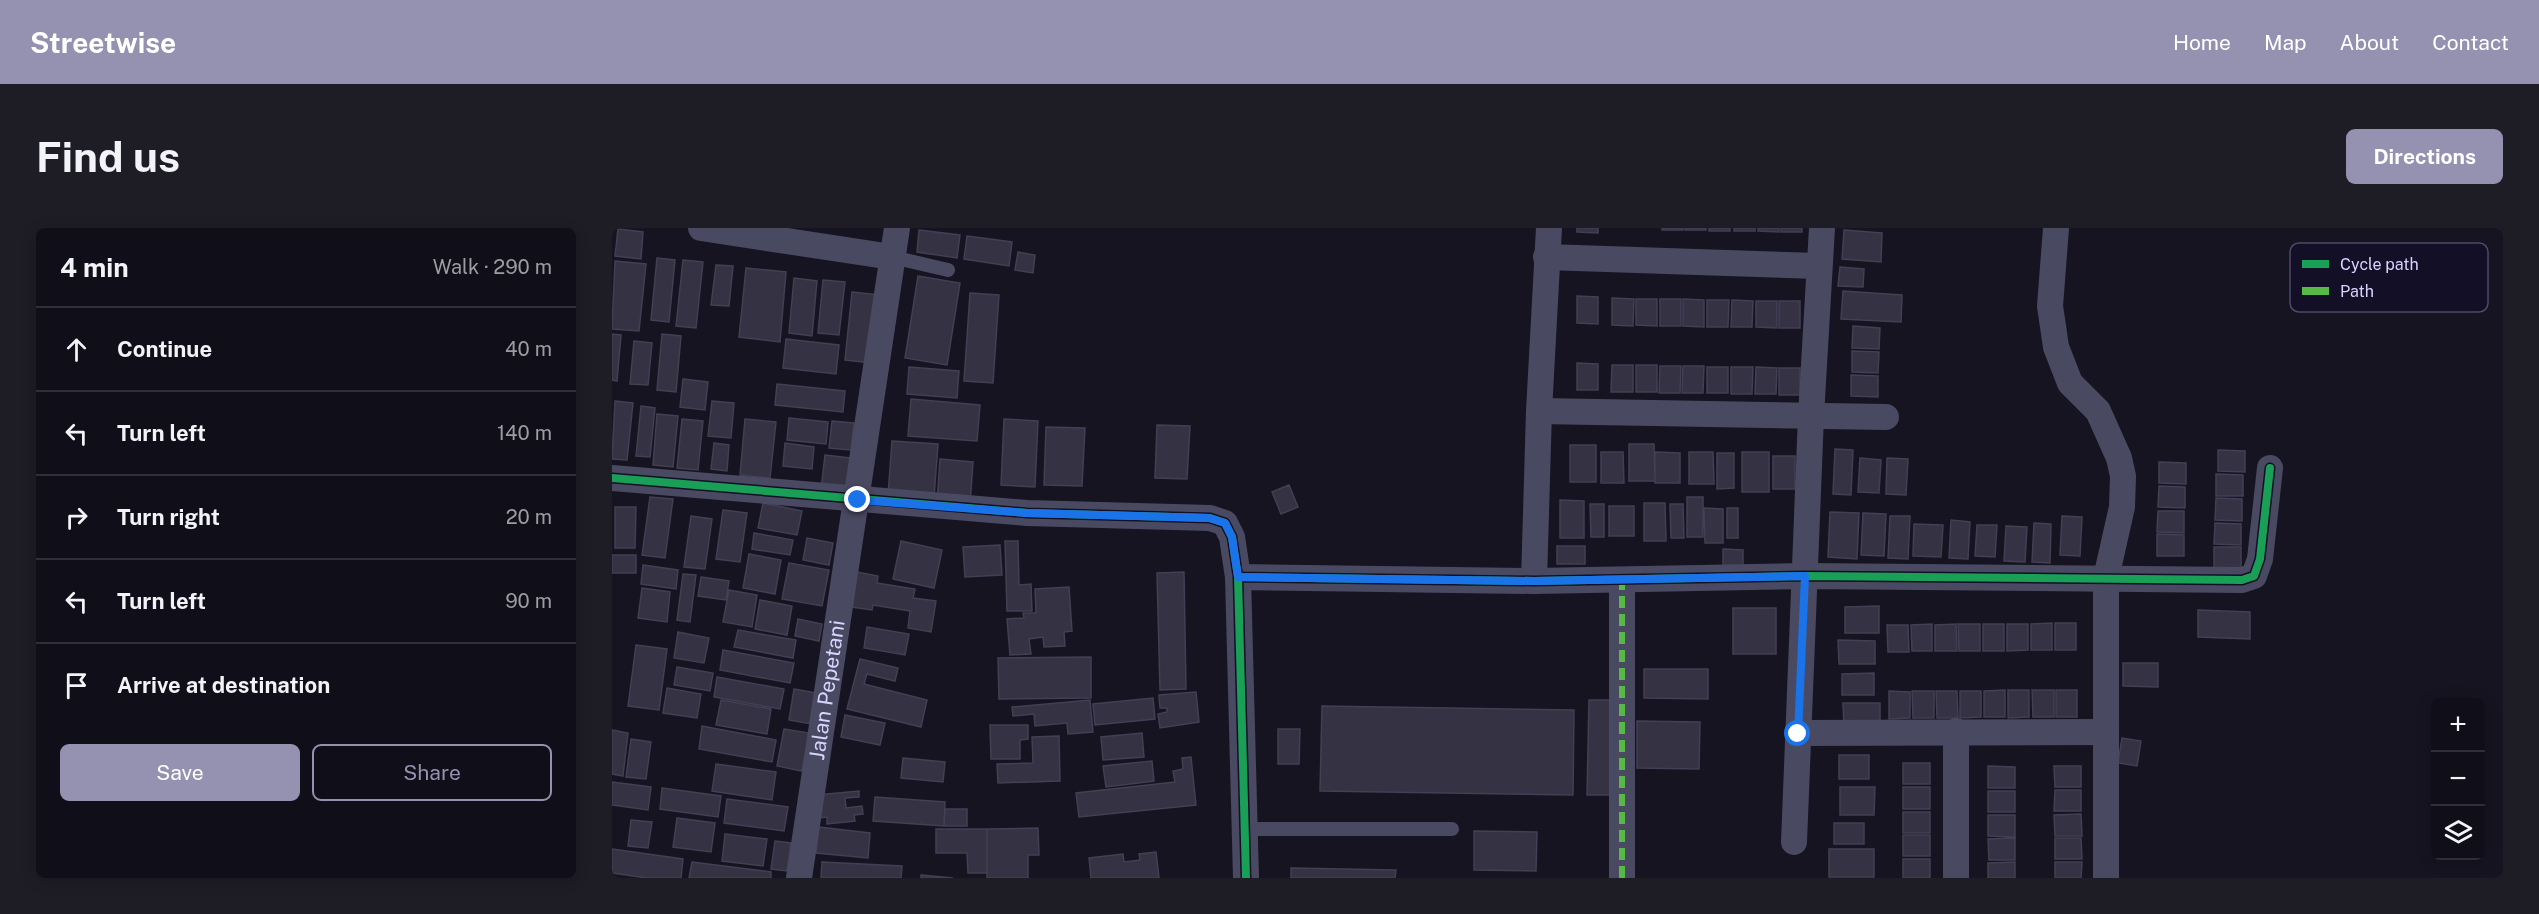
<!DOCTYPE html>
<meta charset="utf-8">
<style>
body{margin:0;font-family:"Public Sans",sans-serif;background:#1e1d26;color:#f1f3f6}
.controls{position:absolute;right:18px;bottom:18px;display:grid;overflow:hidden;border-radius:9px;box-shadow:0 3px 15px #0003}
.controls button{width:54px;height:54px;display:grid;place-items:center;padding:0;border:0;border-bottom:2px solid #302f38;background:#100f19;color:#f1f3f6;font:30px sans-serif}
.stop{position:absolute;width:18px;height:18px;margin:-14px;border:4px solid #1a73e8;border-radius:50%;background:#fff}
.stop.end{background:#1a73e8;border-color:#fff;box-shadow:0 2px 6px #0008}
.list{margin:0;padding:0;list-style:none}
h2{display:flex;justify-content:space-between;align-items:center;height:78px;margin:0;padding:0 24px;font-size:26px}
h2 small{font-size:20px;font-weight:400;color:#9c9ca2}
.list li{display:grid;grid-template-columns:39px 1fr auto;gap:18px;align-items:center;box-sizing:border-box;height:84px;padding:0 24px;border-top:2px solid #302f38}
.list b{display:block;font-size:22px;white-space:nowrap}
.list em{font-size:20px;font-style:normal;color:#9c9ca2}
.actions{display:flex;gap:12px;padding:18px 24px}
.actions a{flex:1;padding:14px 0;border:2px solid #9591b1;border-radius:9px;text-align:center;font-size:21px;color:#9591b1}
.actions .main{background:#9591b1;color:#fff}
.icon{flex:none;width:33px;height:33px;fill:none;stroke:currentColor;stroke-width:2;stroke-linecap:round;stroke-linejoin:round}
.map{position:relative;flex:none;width:1891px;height:650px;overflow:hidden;border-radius:9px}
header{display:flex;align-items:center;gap:36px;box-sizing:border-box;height:84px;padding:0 30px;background:#9591b1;color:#fff}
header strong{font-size:28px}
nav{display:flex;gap:33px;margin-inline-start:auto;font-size:21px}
.intro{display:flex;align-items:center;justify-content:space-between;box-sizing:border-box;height:144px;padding:0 36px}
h1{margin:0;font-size:42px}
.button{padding:15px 27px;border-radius:9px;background:#9591b1;color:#fff;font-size:21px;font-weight:700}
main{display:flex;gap:36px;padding:0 36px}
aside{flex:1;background:#100f19;border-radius:9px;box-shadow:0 3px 15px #0003}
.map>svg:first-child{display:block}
.building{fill:#343243;stroke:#433f54;stroke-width:1.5}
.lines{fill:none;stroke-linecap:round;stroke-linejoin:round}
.lane{stroke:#4a4962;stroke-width:14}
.street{stroke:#4a4962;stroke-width:26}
.quiet{stroke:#58b947;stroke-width:6;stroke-dasharray:12 6;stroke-linecap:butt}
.cycleway-casing{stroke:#130f26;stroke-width:11}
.cycleway{stroke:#1a9f57;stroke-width:8}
.route{stroke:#1a73e8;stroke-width:8}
.labels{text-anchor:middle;stroke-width:4.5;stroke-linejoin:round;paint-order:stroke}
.street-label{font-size:21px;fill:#d9d4ff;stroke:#130f26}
.key{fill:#130f26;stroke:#4e4a67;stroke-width:1.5}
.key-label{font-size:16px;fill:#d9d4ff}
</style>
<header>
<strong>Streetwise</strong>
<nav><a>Home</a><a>Map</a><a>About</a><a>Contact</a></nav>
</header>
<div class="intro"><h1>Find us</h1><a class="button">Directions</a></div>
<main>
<aside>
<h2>4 min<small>Walk · 290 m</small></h2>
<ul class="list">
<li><svg class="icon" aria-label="ahead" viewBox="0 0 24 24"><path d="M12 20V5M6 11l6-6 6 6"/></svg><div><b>Continue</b></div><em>40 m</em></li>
<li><svg class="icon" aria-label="left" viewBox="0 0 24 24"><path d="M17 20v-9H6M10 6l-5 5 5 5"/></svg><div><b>Turn left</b></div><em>140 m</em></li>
<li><svg class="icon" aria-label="right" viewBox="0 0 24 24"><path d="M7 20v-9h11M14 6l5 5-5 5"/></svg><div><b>Turn right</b></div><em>20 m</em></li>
<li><svg class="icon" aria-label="left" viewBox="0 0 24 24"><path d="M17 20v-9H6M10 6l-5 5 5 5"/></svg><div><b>Turn left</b></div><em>90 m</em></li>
<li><svg class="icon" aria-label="arrive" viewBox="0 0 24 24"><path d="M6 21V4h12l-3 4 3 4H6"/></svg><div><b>Arrive at destination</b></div></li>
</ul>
<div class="actions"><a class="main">Save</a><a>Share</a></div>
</aside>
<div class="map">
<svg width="1891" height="650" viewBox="0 0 1891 650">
<rect width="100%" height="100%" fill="#161421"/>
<!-- building -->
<path class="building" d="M965,0H986V5L965,4Z
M1050,0H1071V2H1050Z
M1073,0H1094V2H1073Z
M1097,0H1118V3H1097Z
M1122,0H1143V3H1122Z
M1146,0H1167V4L1146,3Z
M1169,0H1190V4H1169Z
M6,1L31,4L29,31L3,28Z
M307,2L348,7L345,30L305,24Z
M1232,2L1270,5L1269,34L1230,31Z
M355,8L400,14L397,38L352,31Z
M406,24L423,27L421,45L403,42Z
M45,30L63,32L57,94L39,92Z
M71,32L91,34L84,100L64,98Z
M3,33L34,36L27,103L0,101Z
M104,37L121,38L117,78L99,77Z
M1228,39L1252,41L1251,59L1226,58Z
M134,40L174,44L168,114L127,109Z
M306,48L348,55L335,137L293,130Z
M182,50L205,53L200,108L177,105Z
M211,52L233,54L227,107L206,105Z
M1231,63L1290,67L1289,94L1229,91Z
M240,64L267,67L260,135L233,132Z
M358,65L387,67L381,155L352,153Z
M965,68L986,69V96L965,95Z
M1000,70L1022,71L1021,98L1000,97Z
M1024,71H1045V98L1024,97Z
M1048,71H1069V98H1048Z
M1071,71L1092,72V99L1071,98Z
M1095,72H1117L1116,99H1095Z
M1120,72L1141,73L1140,99H1119Z
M1144,73H1165V100L1144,99Z
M1167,73H1188V100H1167Z
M1241,98L1268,100L1267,121L1240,120Z
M0,106L9,107L5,153L0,152Z
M50,106L69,108L64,164L45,162Z
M174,111L227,117L224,146L171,140Z
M22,113L40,115L36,157L18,156Z
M1240,123L1267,124L1266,145L1240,144Z
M965,135L986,136V162H965Z
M1000,137H1021V164H999Z
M1024,137H1045V164H1024Z
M1048,138H1069L1068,165H1047Z
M1071,138H1092L1091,165H1070Z
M297,139L347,143L345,170L295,166Z
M1095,139H1116V165H1095Z
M1119,139H1141L1140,166H1119Z
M1144,139L1165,140L1164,166H1143Z
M1167,140H1188V167H1167Z
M1239,147L1266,148V169L1239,168Z
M71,151L96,154L93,182L68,179Z
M165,156L233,163L231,184L163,177Z
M299,171L368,177L365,213L296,208Z
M3,173L21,175L15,232L0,231Z
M100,173L122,175L119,210L96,208Z
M29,178L43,180L38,229L24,228Z
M45,186L66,188L61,239L41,237Z
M177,190L216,194L214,216L175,212Z
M70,191L91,193L86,242L65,240Z
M133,191L164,194L158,250L128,247Z
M392,191L426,193L423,259L389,257Z
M220,193L242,195L239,222L217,220Z
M545,197L578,198L575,251L543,250Z
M434,199L473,200L470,258L432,257Z
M280,213L326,216L322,270L276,267Z
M102,215L117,217L115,243L99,241Z
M173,215L202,219L200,241L171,238Z
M1017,216H1042L1043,253H1017Z
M958,217H984V254H958Z
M1223,221L1241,222L1239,267L1221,266Z
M1606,222L1633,223V244L1606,243Z
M989,224H1011L1012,255H989Z
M1043,224L1068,225V255H1043Z
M1077,224H1101L1102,256H1077Z
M1130,224H1157V264H1130Z
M1105,225H1122V260L1105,261Z
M213,227L238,230L235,264L209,261Z
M1161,228H1183V261H1161Z
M1248,230L1269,232L1267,265L1246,264Z
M1275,230L1296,231L1294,267L1274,266Z
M328,231L361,234L358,277L325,274Z
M1547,234L1574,235V256L1547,255Z
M1604,246L1631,247V268H1604Z
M677,257L686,279L669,286L660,264Z
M1547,258L1573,259V280L1546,279Z
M38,269L61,271L53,330L30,327Z
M1075,269H1091V309H1075Z
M1604,270L1630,271V293L1603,292Z
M948,272L972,273V310H948Z
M151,275L190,283L185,307L146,300Z
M1032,275H1053L1054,313H1032Z
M978,276H992V309H979Z
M1058,276H1071L1072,310H1059Z
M997,278H1022V308H997Z
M3,279H24L23,320H3Z
M1092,280L1111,281V315H1093Z
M1115,280H1126V310H1115Z
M111,282L135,285L128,334L104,331Z
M1546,283H1572V305L1545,304Z
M1218,284L1247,285L1245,331L1216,329Z
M1251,285L1274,286L1272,328L1249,327Z
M79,288L100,291L93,341L72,339Z
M1278,288H1298L1296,331L1276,330Z
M1450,288L1470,289L1468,328L1448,327Z
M1339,292L1358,294L1356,331L1337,330Z
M1422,295L1439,296L1438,335L1420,334Z
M1603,295L1629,296V317L1602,316Z
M1302,296L1331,297L1329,329L1301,328Z
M1365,297H1385L1383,329L1363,328Z
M1394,298L1415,299L1413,334L1392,333Z
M142,305L181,312L178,327L140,321Z
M1545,306L1572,307V328H1545Z
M195,310L221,315L217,337L191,332Z
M289,313L330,322L322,360L281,351Z
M393,313H406L407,357L419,356L420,383H395Z
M388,317L390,347L353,349L351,319Z
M945,318H973V336H945Z
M1602,319H1629V340H1602Z
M1111,321L1131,322V347L1111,348Z
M137,326L169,332L163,366L131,360Z
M0,327H24V345H0Z
M177,335L217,342L210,378L170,371Z
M31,337L66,342L64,361L29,356Z
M245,344L266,348L265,355L303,361L301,370L324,373L319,404L296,400L298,383L261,377L260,382L240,379Z
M572,344L574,461L548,462L545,345Z
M71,346L84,347L78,394L65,392Z
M89,349L117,353L114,372L86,368Z
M457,359L460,403L452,404L453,418L432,419L431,409L417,411L419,426L398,427L395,391L412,390L411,385H424L423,361Z
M30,360L58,364L55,394L26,390Z
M117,362L145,367L140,399L111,394Z
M148,372L180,378L175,407L143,401Z
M1267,378V405H1233V379Z
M1121,380H1164V426H1121Z
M1586,382L1638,384V411L1586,409Z
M186,391L210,396L207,413L183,408Z
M1440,395V422H1419V396Z
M1443,395H1464V422H1443Z
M1320,396V423H1300L1299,397Z
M1344,396L1345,423H1323V397Z
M1346,396H1368V423H1347Z
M1371,396H1392V423H1371Z
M1395,396H1416V422L1395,423Z
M1275,397H1296L1297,424H1276Z
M255,399L297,406L293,427L252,420Z
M126,402L184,412L181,430L122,419Z
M66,404L97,410L92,435L62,430Z
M1226,412L1263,413V436H1227Z
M24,417L55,421L47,482L16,478Z
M111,422L182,435L178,455L108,442Z
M479,429V470L387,471L386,430Z
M248,431L286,440L283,453L255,446L252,456L315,472L309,499L235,481Z
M1511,435H1546V459L1511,458Z
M65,439L101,445L98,463L62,457Z
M1032,441H1096V471L1032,470Z
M1262,445V467H1230V446Z
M105,449L172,461L168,481L102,469Z
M55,460L89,466L85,490L51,485Z
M182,461L205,465L199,496L177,492Z
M1393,462V489H1372V463Z
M1396,462H1417V489L1396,490Z
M1420,462H1442V489H1421Z
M1444,462H1465V489H1444Z
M1277,463L1298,464V490L1277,491Z
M1300,463H1322V490H1301Z
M1324,463H1345L1346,490H1325Z
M1348,463H1369V489L1348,490Z
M584,464L587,494L548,500L546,486L555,484V480H548L547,467Z
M541,470L543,491L483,497L481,476Z
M109,472L159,481L155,506L104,497Z
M478,472L481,504L456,506L455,495L423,498L422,486L401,488L400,479Z
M977,472H1002L1000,567H975Z
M1231,475H1268V498H1232Z
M710,478L962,482L961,567L708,563Z
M233,487L273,495L268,517L229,509Z
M1025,493L1088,494L1087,541L1025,540Z
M378,497H416V511L408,512V531H379Z
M90,498L164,512L160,534L87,521Z
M172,501L197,505L190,543L165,538Z
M666,501H688L687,536H666Z
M0,502L16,505L11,548L0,546Z
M530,505L532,529L491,532L489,509Z
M447,508L448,553L386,555L385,536L421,535L420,509Z
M1510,510L1529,513L1525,538L1506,535Z
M19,511L39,514L34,551L14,549Z
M1227,527H1257V551H1227Z
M579,529L584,577L467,589L464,565L563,554L561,543L571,541L570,530Z
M291,530L333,534L331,554L289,550Z
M540,533L542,553L494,559L491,538Z
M1291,535H1318V556H1291Z
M104,536L164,544L160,572L100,563Z
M1376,538L1403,539V560H1376Z
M1442,538H1469V559H1443Z
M0,554L39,559L36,582L0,577Z
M1228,559H1263L1262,587H1228Z
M1291,559H1318V581H1291Z
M50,560L109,568L106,589L48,581Z
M1443,562H1469V583H1442Z
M247,563V569L233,570L234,580L250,578L251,586L242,587L243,593L215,596V589L207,590L205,567Z
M1376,563H1403V584H1376Z
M263,569L333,574L332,598L261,593Z
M115,571L176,579L172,603L112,595Z
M333,581H355V598H332Z
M1291,584H1318V605H1291Z
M1469,586L1470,608H1443L1442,587Z
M1376,587H1403V609L1376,608Z
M65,590L103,595L99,624L61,619Z
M19,592L40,594L36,620L16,618Z
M1222,595H1252V616H1222Z
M207,599L258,605L256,630L204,625Z
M426,600L427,627H416V650H375V601Z
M324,601H375V645H356L355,625H324Z
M862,603L925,604L924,643L862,642Z
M113,606L155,611L151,638L110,633Z
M1291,607H1318V628H1291Z
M1403,610V632H1377L1376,611Z
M1443,610H1469L1470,631H1443Z
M163,613L179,615L175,643L159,641Z
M0,621L71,631L69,650H35L0,645Z
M1217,621H1262V649H1217Z
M544,624L547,650H479L477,630L511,626L512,634L528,632L527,626Z
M1291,631H1318V650H1291Z
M80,634L159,644V650H77Z
M210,634L290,638L289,650H209Z
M1403,634V650H1376V635Z
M1443,634H1470L1469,650H1443Z
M679,640L784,642L783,650H679Z
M309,647L341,650H309Z"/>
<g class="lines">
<!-- lane -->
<path class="lane" d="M280,29L336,42
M632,601H840"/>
<!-- street -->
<g class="street">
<path d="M89,0L280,29"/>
<path d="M1444,0L1438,78L1444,119L1458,155L1486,183L1507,230L1511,248L1510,279L1494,350V650"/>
<path d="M934,29L1207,38"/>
<path d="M927,183L1274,189"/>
<path d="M0,250L415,285L598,290L613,295L620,309L626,349L634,650"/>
<path d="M626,349L922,353L1193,348L1630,352L1642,348L1648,331L1658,240"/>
<path d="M922,353L927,183L937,0"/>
<path d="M1344,503V650"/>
<path d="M1186,505L1493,504"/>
<path d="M1182,614L1199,188L1210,0"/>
<path id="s1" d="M187,650L285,0"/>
<path d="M1010,650V352"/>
</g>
<!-- quiet -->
<path class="quiet" d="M1010,650V352"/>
<defs>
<path id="cycleway" d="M0,250L415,285L598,290L613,295L620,309L626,349L634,650
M626,349L922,353L1193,348L1630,352L1642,348L1648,331L1658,240"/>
</defs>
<!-- cycleway casing -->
<use href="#cycleway" class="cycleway-casing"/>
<!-- cycleway -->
<use href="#cycleway" class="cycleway"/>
</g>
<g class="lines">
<!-- route -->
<path class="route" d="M246,272L415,285L597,290L613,295L620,309L626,349L922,353L1193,348L1186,506"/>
</g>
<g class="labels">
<!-- street labels -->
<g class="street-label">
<text dy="7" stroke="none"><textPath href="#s1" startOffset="190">Jalan Pepetani</textPath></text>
</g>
</g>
<!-- legend -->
<rect x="1678" y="15" width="198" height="69" rx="9" class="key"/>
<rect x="1690" y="32" width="27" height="8" fill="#1a9f57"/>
<rect x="1690" y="59" width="27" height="8" fill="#58b947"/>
<g class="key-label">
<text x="1728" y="42">Cycle path</text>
<text x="1728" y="69">Path</text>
</g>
</svg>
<div class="controls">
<button>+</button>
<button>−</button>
<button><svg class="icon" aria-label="layers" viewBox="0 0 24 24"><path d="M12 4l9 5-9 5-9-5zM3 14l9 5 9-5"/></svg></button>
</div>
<div class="stop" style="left:1186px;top:506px"></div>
<div class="stop end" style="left:246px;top:272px"></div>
</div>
</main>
